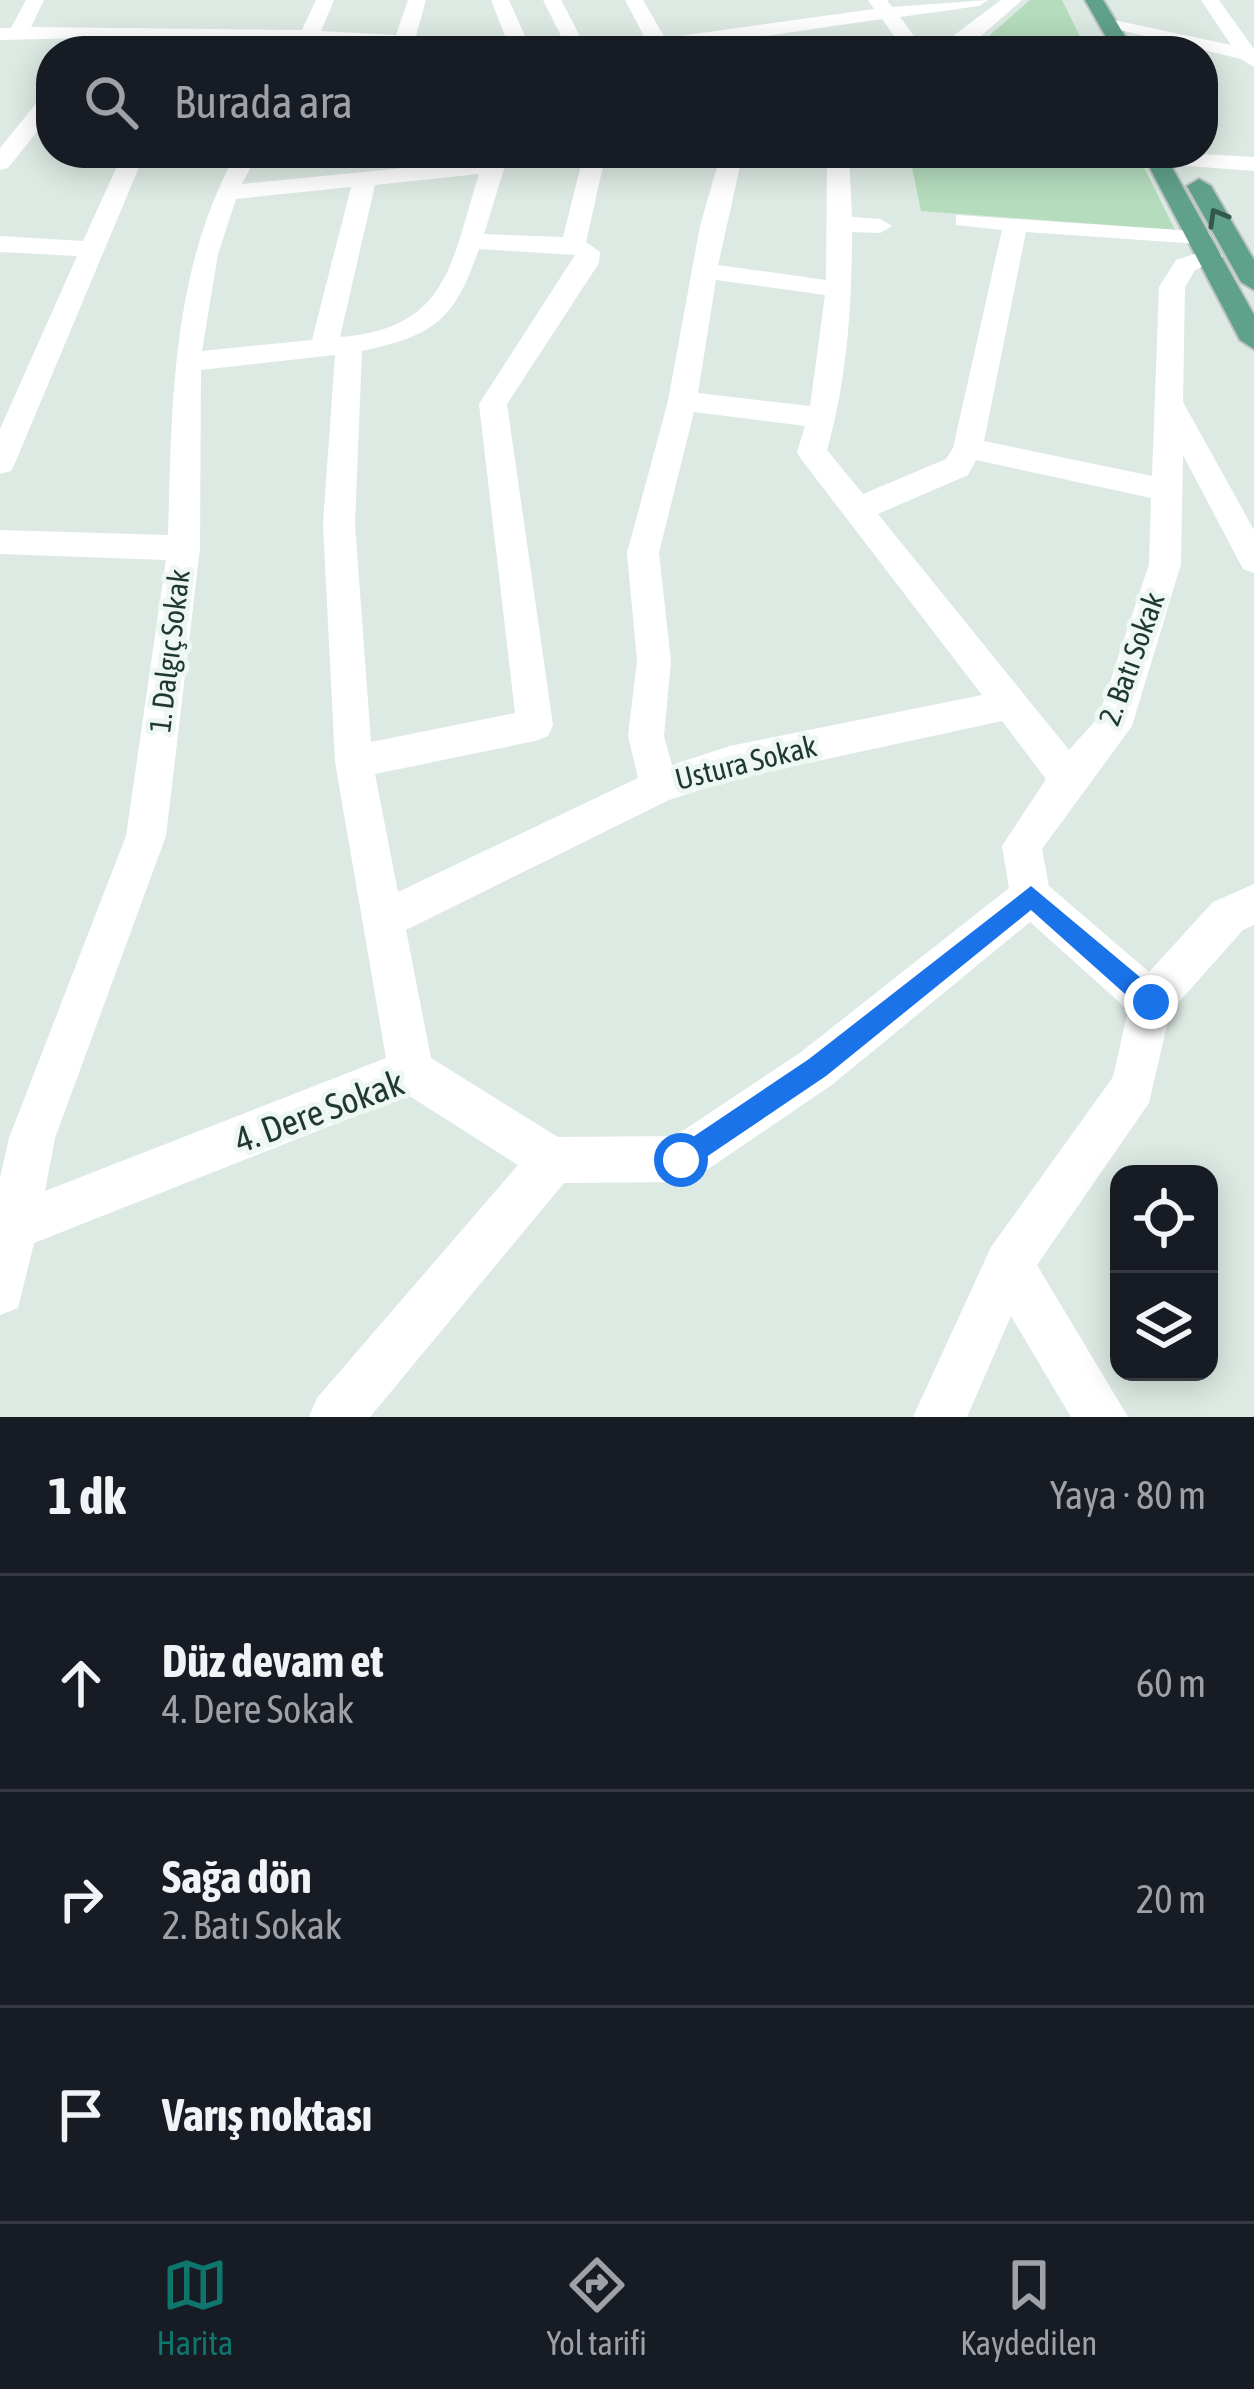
<!DOCTYPE html>
<html lang="tr">
<meta charset="utf-8">
<style>
body{margin:0;font-family:"Asap Condensed",sans-serif;background:#242831;color:#f1f3f6}
.controls{position:absolute;right:36px;bottom:36px;display:grid;overflow:hidden;border-radius:24px;box-shadow:0 6px 30px #0003}
.controls button{width:108px;height:108px;display:grid;place-items:center;padding:0;border:0;border-bottom:3px solid #363941;background:#171b24;color:#f1f3f6;font:60px sans-serif}
.stop{position:absolute;width:36px;height:36px;margin:-27px;border:9px solid #1a73e8;border-radius:50%;background:#fff}
.stop.end{background:#1a73e8;border-color:#fff;box-shadow:0 3px 12px #0008}
.list{margin:0;padding:0;list-style:none}
h2{display:flex;justify-content:space-between;align-items:center;height:156px;margin:0;padding:0 48px;font-size:51px}
h2 small{font-size:39px;font-weight:400;color:#9ea1a6}
.list li{display:grid;grid-template-columns:78px 1fr auto;gap:36px;align-items:center;box-sizing:border-box;height:216px;padding:0 48px;border-top:3px solid #363941}
.list b{display:block;font-size:45px;white-space:nowrap}
.list p{margin:0;font-size:39px;white-space:nowrap;color:#9ea1a6}
.list em{font-size:39px;font-style:normal;color:#9ea1a6}
.icon{flex:none;width:66px;height:66px;fill:none;stroke:currentColor;stroke-width:2;stroke-linecap:round;stroke-linejoin:round}
.map{position:relative;flex:none;width:1254px;height:1417px;overflow:hidden}
.search{position:absolute;background:#171b24;box-shadow:0 6px 30px #0003;left:36px;right:36px;top:36px;height:132px;display:flex;align-items:center;gap:30px;box-sizing:border-box;padding:0 42px;border-radius:48px;color:#9ea1a6;font-size:45px}
.sheet{height:804px;background:#171b24}
nav{display:flex;justify-content:space-around;align-items:center;box-sizing:border-box;height:168px;border-top:3px solid #363941;background:#171b24;font-size:33px;color:#9ea1a6}
nav a{display:grid;justify-items:center;gap:6px}
nav .on{color:#0f766e}
.map>svg:first-child{display:block}
.green{fill:#b5dcbd}
.lines{fill:none;stroke-linecap:round;stroke-linejoin:round}
.major-casing{stroke:#bcc4c1;stroke-width:4}
.minor{fill:#fff;fill-rule:evenodd}
.major{fill:#60a18c;fill-rule:evenodd}
.oneway{stroke:#32584c}
.route{fill:#1a73e8}
.labels{text-anchor:middle;stroke-width:10;stroke-linejoin:round;paint-order:stroke}
.street-label{font-size:30px;fill:#1f3931;stroke:#eef7f2}
.near-street-label{font-size:36px;fill:#1f3931;stroke:#eef7f2}
</style>
<div class="map">
<svg width="1254" height="1417" viewBox="0 0 1254 1417">
<rect width="100%" height="100%" fill="#ddeae3"/>
<!-- green -->
<path class="green" d="M1030,0H1062L1087,51H972Z
M909,153H1137L1175,230L921,211Z"/>
<g class="lines">
<defs>
<path id="major" d="M1085,0H1103L1134,51H1114Z
M1142,153H1164L1254,315V349L1240,340Z
M1199,179L1211,186L1254,260V290L1241,282L1187,186Z"/>
</defs>
<!-- major casing -->
<use href="#major" class="major-casing"/>
<!-- minor -->
<path class="minor" d="M26,0H44L31,27L302,30L316,0H334L321,31L396,35L408,0H426L416,36L507,41L491,0H509L527,41L564,42L543,0H561L583,42H647L625,0H643L665,38L874,9L868,0H887L892,7L988,0L979,6L900,17L925,51H905L882,19L710,44L737,51H391L392,47L316,43L312,51H292L296,42L129,37L0,40V28H11Z
M1001,0H1022L964,51H933Z
M1201,0H1219L1254,49V67L1241,59L1099,25L1109,19L1231,45Z
M51,94V114L8,168L0,170V148L43,95Z
M123,153H145L15,463L11,471L0,474V429L77,256L0,252V236L83,241Z
M236,153H258L242,184L484,160L487,153H509L484,234L563,237L584,153H606L586,242L600,252L599,263L507,404L553,725L548,736L535,741L375,774L398,892L638,778L628,736L637,661L627,553L668,401L700,226L721,153H743L718,265L826,280L827,153H849L852,217L880,219L892,226L880,233L852,232C852,306 847,380 827,450L863,494L946,459L953,448L1002,230L956,225V215L1208,232L1211,237L1199,244L1026,232L984,441L1152,476L1159,287L1176,260L1210,249L1219,252L1223,257L1195,270L1185,287L1183,402L1254,530V573L1243,569L1183,455L1181,564L1132,726L1042,849L1049,886L1149,972L1213,902L1254,884V925L1243,930L1170,1012L1149,1103L1037,1265L1128,1417H1071L1011,1316L967,1417H913L991,1247L1113,1077L1128,1010L1030,922L833,1084L698,1176L681,1182L564,1183L370,1417H309L317,1398L518,1165L408,1095L34,1243L18,1308L0,1315V1178L9,1138L126,836L166,560L0,554V530L168,535C172,402 171,273 236,153ZM479,174C451,262 449,329 340,337L375,185ZM351,187L312,340L202,351L218,254L236,199ZM479,249L575,255L479,404L515,713L371,742L355,524L362,351C436,335 454,320 479,249ZM716,280L825,295L810,406L698,393ZM335,355L323,524L335,762L386,1058L45,1191L55,1138L166,836L200,548L201,370ZM694,412L805,426L797,452L801,459L982,695L730,746L672,765L664,736L671,661L659,553ZM976,460L1151,498L1149,564L1098,718L1069,750L878,514L968,475ZM1002,721L1046,779L1002,846L1009,888L801,1052L675,1136L558,1137L431,1058L406,930L669,800L730,780Z
M1184,153L1254,157V171L1176,165V155Z"/>
<!-- major -->
<use href="#major" class="major"/>
</g>
<!-- one-way arrows -->
<defs><path id="oneway-chevron" d="M-2-3.5L2.5 0L-2 3.5" fill="none" stroke-width="1.6" stroke-linecap="round" stroke-linejoin="round" transform="scale(3)"/></defs>
<use class="oneway" href="#oneway-chevron" transform="translate(1217 217) rotate(-120)"/>
<!-- route -->
<path class="route" d="M1031,886L1159,993V1010H1143L1031,910L826,1076L690,1168L681,1172L672,1168L668,1160L672,1151L809,1059Z"/>
<g class="labels">
<!-- street labels -->
<g class="street-label">
<text transform="translate(170 651) rotate(-83)" y="10">1. Dalgıç Sokak</text>
<text transform="translate(1132 659) rotate(-70)" y="10">2. Batı Sokak</text>
<text transform="translate(746 763) rotate(-14)" y="10">Ustura Sokak</text>
</g>
<!-- near-street labels -->
<g class="near-street-label">
<text transform="translate(319 1111) rotate(-20)" y="13">4. Dere Sokak</text>
</g>
</g>
</svg>
<div class="controls">
<button><svg class="icon" aria-label="locate" viewBox="0 0 24 24"><circle cx="12" cy="12" r="6"/><path d="M12 2v4M12 18v4M2 12h4M18 12h4"/></svg></button>
<button><svg class="icon" aria-label="layers" viewBox="0 0 24 24"><path d="M12 4l9 5-9 5-9-5zM3 14l9 5 9-5"/></svg></button>
</div>
<div class="stop" style="left:681px;top:1160px"></div>
<div class="stop end" style="left:1151px;top:1002px"></div>
<div class="search"><svg class="icon" aria-label="search" viewBox="0 0 24 24"><circle cx="10" cy="10" r="6"/><path d="M15 15l6 6"/></svg>Burada ara</div>
</div>
<section class="sheet">
<h2>1 dk<small>Yaya · 80 m</small></h2>
<ul class="list">
<li><svg class="icon" aria-label="ahead" viewBox="0 0 24 24"><path d="M12 20V5M6 11l6-6 6 6"/></svg><div><b>Düz devam et</b><p>4. Dere Sokak</p></div><em>60 m</em></li>
<li><svg class="icon" aria-label="right" viewBox="0 0 24 24"><path d="M7 20v-9h11M14 6l5 5-5 5"/></svg><div><b>Sağa dön</b><p>2. Batı Sokak</p></div><em>20 m</em></li>
<li><svg class="icon" aria-label="arrive" viewBox="0 0 24 24"><path d="M6 21V4h12l-3 4 3 4H6"/></svg><div><b>Varış noktası</b></div></li>
</ul>
</section>
<nav>
<a class="on"><svg class="icon" aria-label="map" viewBox="0 0 24 24"><path d="M3 6l6-2 6 2 6-2v14l-6 2-6-2-6 2zM9 4v14M15 6v14"/></svg>Harita</a>
<a><svg class="icon" aria-label="directions" viewBox="0 0 24 24"><path d="M12 3l9 9-9 9-9-9zM9 14v-3h6M13 9l2 2-2 2"/></svg>Yol tarifi</a>
<a><svg class="icon" aria-label="saved" viewBox="0 0 24 24"><path d="M7 4h10v16l-5-4-5 4z"/></svg>Kaydedilen</a>
</nav>
